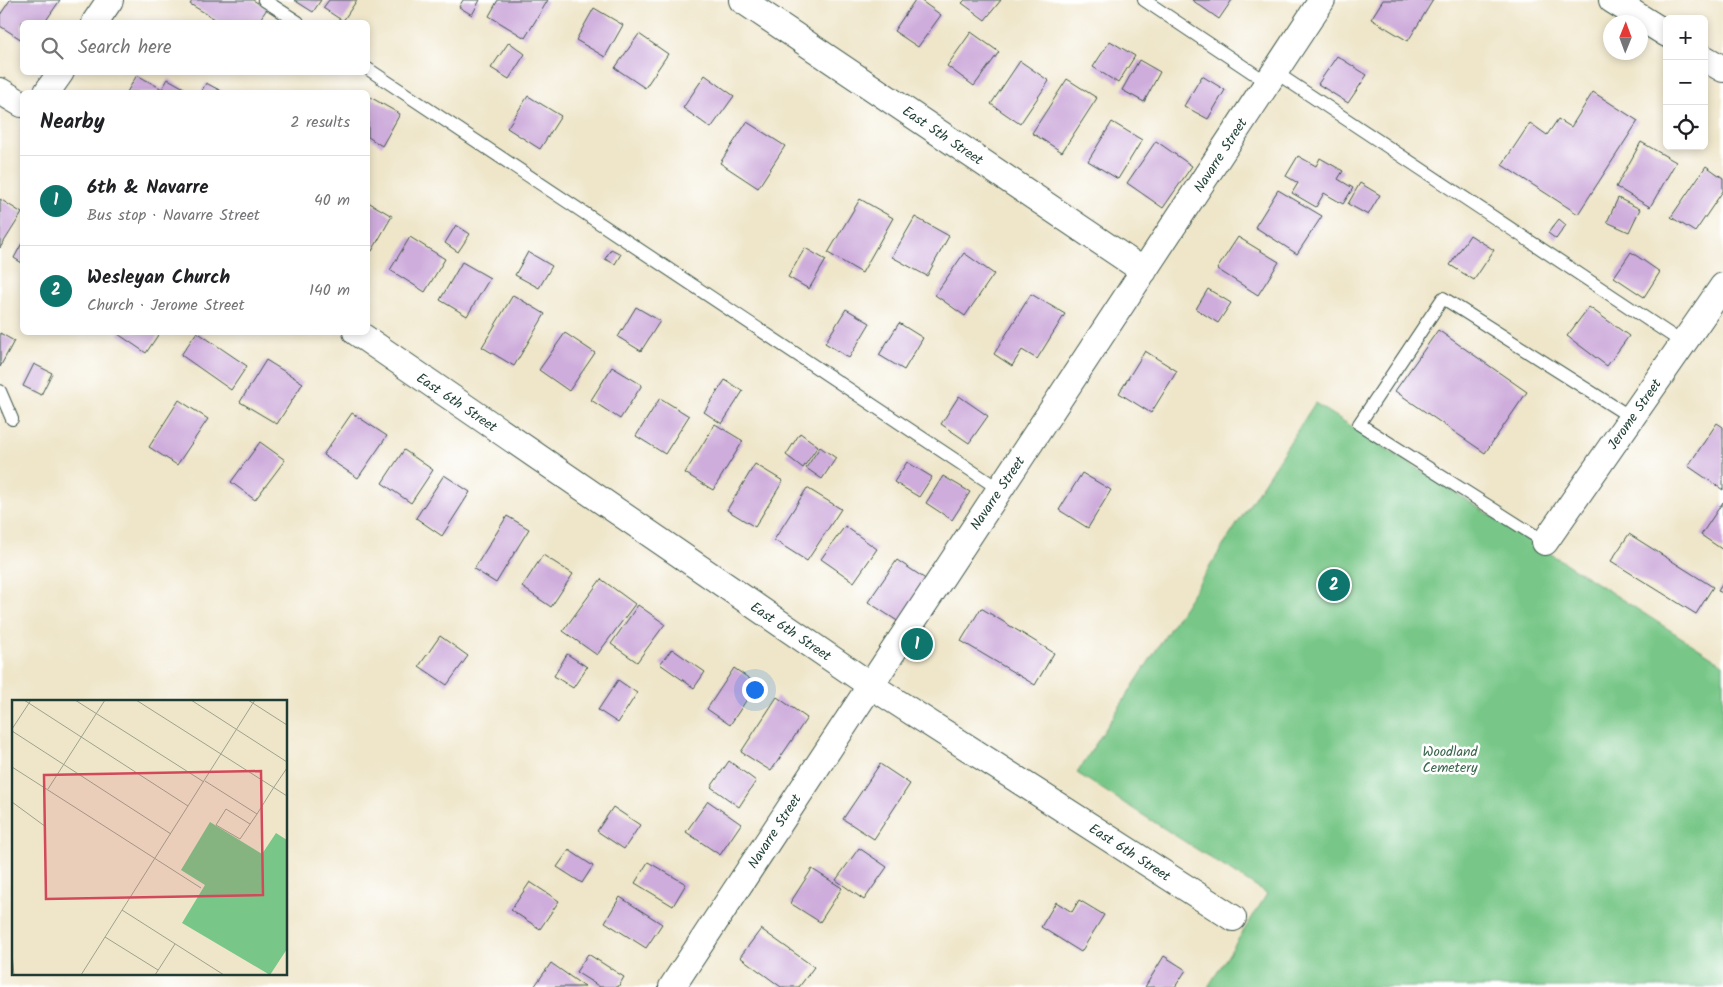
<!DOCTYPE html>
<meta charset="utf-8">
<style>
body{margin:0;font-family:Kalam,sans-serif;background:#f2f2f2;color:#202124}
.controls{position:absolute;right:15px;top:15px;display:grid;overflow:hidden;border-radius:8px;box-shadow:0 2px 8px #0003}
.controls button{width:45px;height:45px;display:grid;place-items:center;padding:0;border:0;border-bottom:1px solid #e0e0e0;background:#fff;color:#202124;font:25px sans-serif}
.compass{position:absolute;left:1603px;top:15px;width:45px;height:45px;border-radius:50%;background:#fff;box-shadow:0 2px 8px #0003;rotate:1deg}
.you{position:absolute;left:754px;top:689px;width:18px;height:18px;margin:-12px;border:4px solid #fff;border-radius:50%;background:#1a73e8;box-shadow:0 0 0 8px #1a73e833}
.badge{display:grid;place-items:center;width:32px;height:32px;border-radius:50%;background:#0f766e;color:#fff;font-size:16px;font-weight:700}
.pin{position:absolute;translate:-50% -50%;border:2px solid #fff;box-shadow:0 1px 5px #0006}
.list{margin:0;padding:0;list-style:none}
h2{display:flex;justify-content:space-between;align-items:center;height:65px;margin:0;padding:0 20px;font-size:21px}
h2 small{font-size:16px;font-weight:400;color:#757577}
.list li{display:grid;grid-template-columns:32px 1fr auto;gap:15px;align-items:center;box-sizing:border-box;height:90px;padding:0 20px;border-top:1px solid #e0e0e0}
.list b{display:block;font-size:19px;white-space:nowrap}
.list p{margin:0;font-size:16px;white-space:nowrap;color:#757577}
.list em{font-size:16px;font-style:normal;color:#757577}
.icon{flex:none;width:28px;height:28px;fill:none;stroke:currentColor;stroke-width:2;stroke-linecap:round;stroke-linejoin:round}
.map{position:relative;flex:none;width:1723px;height:987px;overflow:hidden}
.search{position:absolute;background:#fff;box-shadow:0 2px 8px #0003;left:20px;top:20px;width:350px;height:55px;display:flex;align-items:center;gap:12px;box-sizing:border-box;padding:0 18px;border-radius:8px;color:#757577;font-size:19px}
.panel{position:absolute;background:#fff;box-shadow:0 2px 8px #0003;left:20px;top:90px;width:350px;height:245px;border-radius:8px}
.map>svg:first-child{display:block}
.green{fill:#78c788;stroke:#4c825e}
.building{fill:#ceacdb}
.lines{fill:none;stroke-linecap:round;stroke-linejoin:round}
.lane-casing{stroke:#3e564a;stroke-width:14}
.street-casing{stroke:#3e564a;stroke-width:28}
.lane{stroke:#fff;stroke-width:12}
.street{stroke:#fff;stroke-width:26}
.labels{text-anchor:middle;stroke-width:5;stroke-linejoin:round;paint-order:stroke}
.street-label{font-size:14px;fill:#1f3d34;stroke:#fff}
.park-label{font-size:14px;fill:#3a664d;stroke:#fff}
.inset-road{fill:none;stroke:#9ca28e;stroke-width:1}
.view{fill:#d1495b;fill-opacity:0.15;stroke:#d1495b;stroke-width:2.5}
.inset-edge{fill:none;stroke:#1f3d34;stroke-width:2.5}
</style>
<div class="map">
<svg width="1723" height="987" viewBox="0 0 1723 987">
<rect width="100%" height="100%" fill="#fff"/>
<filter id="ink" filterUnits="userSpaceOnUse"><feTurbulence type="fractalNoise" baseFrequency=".02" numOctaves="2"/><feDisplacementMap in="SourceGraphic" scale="10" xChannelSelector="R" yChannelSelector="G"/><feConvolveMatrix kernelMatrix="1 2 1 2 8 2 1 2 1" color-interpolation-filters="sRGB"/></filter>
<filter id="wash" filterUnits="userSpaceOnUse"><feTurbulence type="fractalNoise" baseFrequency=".0096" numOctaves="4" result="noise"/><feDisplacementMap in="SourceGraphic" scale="20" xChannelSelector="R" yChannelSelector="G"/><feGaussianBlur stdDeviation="1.12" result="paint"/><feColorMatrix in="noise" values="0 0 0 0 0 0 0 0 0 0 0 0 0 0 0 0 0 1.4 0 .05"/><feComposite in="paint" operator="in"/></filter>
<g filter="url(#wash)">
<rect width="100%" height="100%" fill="#efe6ca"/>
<!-- green -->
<path class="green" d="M1315,403L1723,664V987H1208L1267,894L1077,773Z"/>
<g id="blocks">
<!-- building -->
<path class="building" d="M10,0H60L45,22H22V40L0,26V15Z
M193,0H253L267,9L258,22H220L190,4Z
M294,0H321L313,12Z
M329,0H357L343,21L323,8Z
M463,0H480L472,15L459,7Z
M498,0H548L525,38L489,16Z
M915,0H920L941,15L918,47L894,31Z
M965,0H1001L985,20L962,3Z
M1192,0H1232L1219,19Z
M1383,0H1433L1408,41L1371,19Z
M594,8L623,25L605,57L576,40Z
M971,32L999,52L974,86L947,66Z
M639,34L668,54L645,88L615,68Z
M1110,41L1135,56L1118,83L1093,67Z
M509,42L525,54L509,79L491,68Z
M1337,56L1367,75L1348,103L1318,84Z
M1139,60L1160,72L1144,102L1122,90Z
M1020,61L1049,81L1020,124L991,104Z
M137,75L162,89L168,79L191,92H127Z
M705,75L734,96L711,128L683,108Z
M1202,76L1225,90L1208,119L1184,106Z
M1067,79L1097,98L1062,152L1032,133Z
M206,83L223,92H201Z
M1593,92L1638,121L1578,214L1502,165L1530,123L1547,135L1558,119L1571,127Z
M528,96L561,116L540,149L507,128Z
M370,97L400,114L382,146L368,137V103Z
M747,122L785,146L758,188L720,163Z
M1112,122L1142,140L1118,179L1088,161Z
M1156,141L1192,166L1163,208L1127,183Z
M1641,142L1676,162L1650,207L1616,187Z
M1298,156L1316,166L1320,158L1343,171L1338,179L1353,188L1343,204L1324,193L1316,207L1292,193L1298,183L1286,176Z
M1706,166L1723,178V191L1695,232L1671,217Z
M1360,183L1380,195L1368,215L1348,204Z
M1278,190L1322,216L1297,254L1255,227Z
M1618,198L1640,209L1629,232L1607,222Z
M0,199L22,213L0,248Z
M860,199L893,218L862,273L828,253Z
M368,202L392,216L372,251L368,248Z
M915,217L949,236L927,276L892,257Z
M1559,219L1566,225L1556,239L1548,233Z
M456,225L470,234L458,252L445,243Z
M1470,235L1494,250L1474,280L1450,265Z
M410,237L445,259L425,292L390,270Z
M1238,237L1279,262L1258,295L1217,269Z
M22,243V263L14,258Z
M805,248L826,260L809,289L788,277Z
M611,249L621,254L615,264L605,259Z
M528,252L552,266L539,288L515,275Z
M1631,252L1660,272L1644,297L1614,277Z
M964,253L994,274L965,316L935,295Z
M462,262L490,278L467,316L440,300Z
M1208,289L1231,303L1218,323L1196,309Z
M1031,294L1065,314L1037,359L1022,350L1012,366L994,354Z
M513,295L545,314L514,366L482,347Z
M636,307L660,321L641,351L618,337Z
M1589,307L1629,336L1607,366L1567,336Z
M846,309L870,323L849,358L825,343Z
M899,323L923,338L904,370L879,355Z
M1438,330L1527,392L1485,453L1395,391Z
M118,332H160L146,353L118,334Z
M197,332L247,366L231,390L181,355Z
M0,333L14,341L0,367Z
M565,333L595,353L569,391L539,370Z
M1145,351L1177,371L1151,413L1119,393Z
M266,360L303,383L277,424L240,402Z
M34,364L52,373L41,395L23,386Z
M612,367L642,385L620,419L591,400Z
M725,380L743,391L722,424L704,412Z
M959,396L988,416L969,443L941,424Z
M660,398L689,416L665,454L636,436Z
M179,400L208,419L177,465L149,447Z
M352,413L387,436L358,478L323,455Z
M1717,423L1723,427V490L1688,466Z
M715,424L743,441L713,490L685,473Z
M800,433L818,446L803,468L786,455Z
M260,442L285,460L255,500L231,482Z
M820,447L836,458L822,479L806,468Z
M404,450L433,470L411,503L382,483Z
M907,462L932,477L919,497L894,482Z
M755,464L783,481L755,527L727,510Z
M1082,473L1111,490L1088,528L1059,510Z
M444,475L470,492L442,536L416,518Z
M943,476L970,492L952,520L926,503Z
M807,488L841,509L807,561L774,540Z
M1723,502V550L1701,535Z
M507,516L529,529L496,583L474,569Z
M845,526L877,549L854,582L821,559Z
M1629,534L1713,587L1696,614L1611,561Z
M543,555L573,574L551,607L522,587Z
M897,560L927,580L899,622L868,602Z
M601,579L635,604L597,655L563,631Z
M1723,583V593L1718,591Z
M638,605L665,624L637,662L611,644Z
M981,608L1054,653L1035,685L961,641Z
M440,636L468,656L447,685L419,666Z
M672,649L705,672L694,688L660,664Z
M567,654L587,667L573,688L554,676Z
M734,668L757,684L730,725L707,709Z
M618,680L637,693L618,723L598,710Z
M777,697L807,718L771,771L741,752Z
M729,761L756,781L739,807L711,787Z
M880,764L910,784L874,839L843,819Z
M708,801L741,824L720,855L686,832Z
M613,807L640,825L624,849L597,831Z
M859,848L887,867L864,900L836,880Z
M569,850L593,866L582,883L557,867Z
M648,862L686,884L673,906L635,883Z
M812,869L842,888L820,922L790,903Z
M530,882L559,901L540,929L511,910Z
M620,897L662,924L646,948L605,922Z
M1079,900L1104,915L1081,952L1041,927L1056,902L1072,912Z
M761,929L814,967L799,987H781L740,957Z
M588,954L624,977L618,987H600L576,972Z
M1164,956L1186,970L1175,987H1145Z
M551,963L585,987H534Z"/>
</g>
</g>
<g filter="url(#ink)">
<use href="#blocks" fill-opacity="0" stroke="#3e564a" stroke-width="1"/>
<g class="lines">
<defs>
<path id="lane" d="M264,0L298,22
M1144,0L1268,83
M368,69L999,489
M1275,72L1683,343
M0,391L12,419
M1545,542L1359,424L1443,298L1632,418"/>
<path id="street" d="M742,0L1144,271
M1612,0L1667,34
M95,22L110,0
M1704,58L1723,69
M0,91L22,104
M47,92L61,72
M356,332L870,685L1233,918
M1545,542L1723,286
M672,987L1322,0"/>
</defs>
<!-- lane casing -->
<use href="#lane" class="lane-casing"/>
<!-- street casing -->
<use href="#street" class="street-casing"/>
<!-- lane -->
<use href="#lane" class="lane"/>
<!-- street -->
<use href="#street" class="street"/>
</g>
</g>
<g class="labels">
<!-- street labels -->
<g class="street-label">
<text transform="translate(943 135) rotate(34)" y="5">East 5th Street</text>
<text transform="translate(1220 155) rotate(-57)" y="5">Navarre Street</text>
<text transform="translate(457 402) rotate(34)" y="5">East 6th Street</text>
<text transform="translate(1634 414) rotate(-55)" y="5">Jerome Street</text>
<text transform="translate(997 493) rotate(-56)" y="5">Navarre Street</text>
<text transform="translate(791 631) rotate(34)" y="5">East 6th Street</text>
<text transform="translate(774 831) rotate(-57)" y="5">Navarre Street</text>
<text transform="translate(1130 852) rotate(33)" y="5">East 6th Street</text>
</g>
<!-- park labels -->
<g class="park-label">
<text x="1450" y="756">Woodland<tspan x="1450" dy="16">Cemetery</tspan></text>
</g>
</g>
<!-- overview -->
<g transform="translate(12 700)">
<rect width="275" height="275" fill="#efe6ca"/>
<path d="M198,122L250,154L264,133L275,140V249L258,275L170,223L193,185L169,170Z" fill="#78c788"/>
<path class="inset-road" d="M12,0L176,106M63,0L192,82M124,0L275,96M179,0L275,62M236,0L275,25M0,29L19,0M0,31L159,134M0,67L189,188M193,81L245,114M36,89L93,0M0,102L34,127M238,124L214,109L204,125L228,139L245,114L262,87L275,68M110,210L212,275M93,237L146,270M0,253L2,275M69,275L243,0M143,275L163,244"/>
<path class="view" d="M249,71L251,195L34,199L32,75Z"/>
<rect width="275" height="275" class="inset-edge"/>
</g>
</svg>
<div class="controls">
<button>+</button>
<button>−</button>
<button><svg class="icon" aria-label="locate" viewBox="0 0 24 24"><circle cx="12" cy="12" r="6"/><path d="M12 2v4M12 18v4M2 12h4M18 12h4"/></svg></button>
</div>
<svg class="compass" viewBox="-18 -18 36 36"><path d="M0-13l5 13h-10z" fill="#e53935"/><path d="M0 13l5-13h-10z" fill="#757577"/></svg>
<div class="you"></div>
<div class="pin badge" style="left:917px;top:644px">1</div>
<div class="pin badge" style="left:1334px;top:585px">2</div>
<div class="search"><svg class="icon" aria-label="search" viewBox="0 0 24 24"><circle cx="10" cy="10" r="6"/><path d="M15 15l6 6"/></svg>Search here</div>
<section class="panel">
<h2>Nearby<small>2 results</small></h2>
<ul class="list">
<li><span class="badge">1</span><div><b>6th &amp; Navarre</b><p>Bus stop · Navarre Street</p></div><em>40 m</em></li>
<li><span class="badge">2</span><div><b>Wesleyan Church</b><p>Church · Jerome Street</p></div><em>140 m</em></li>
</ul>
</section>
</div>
